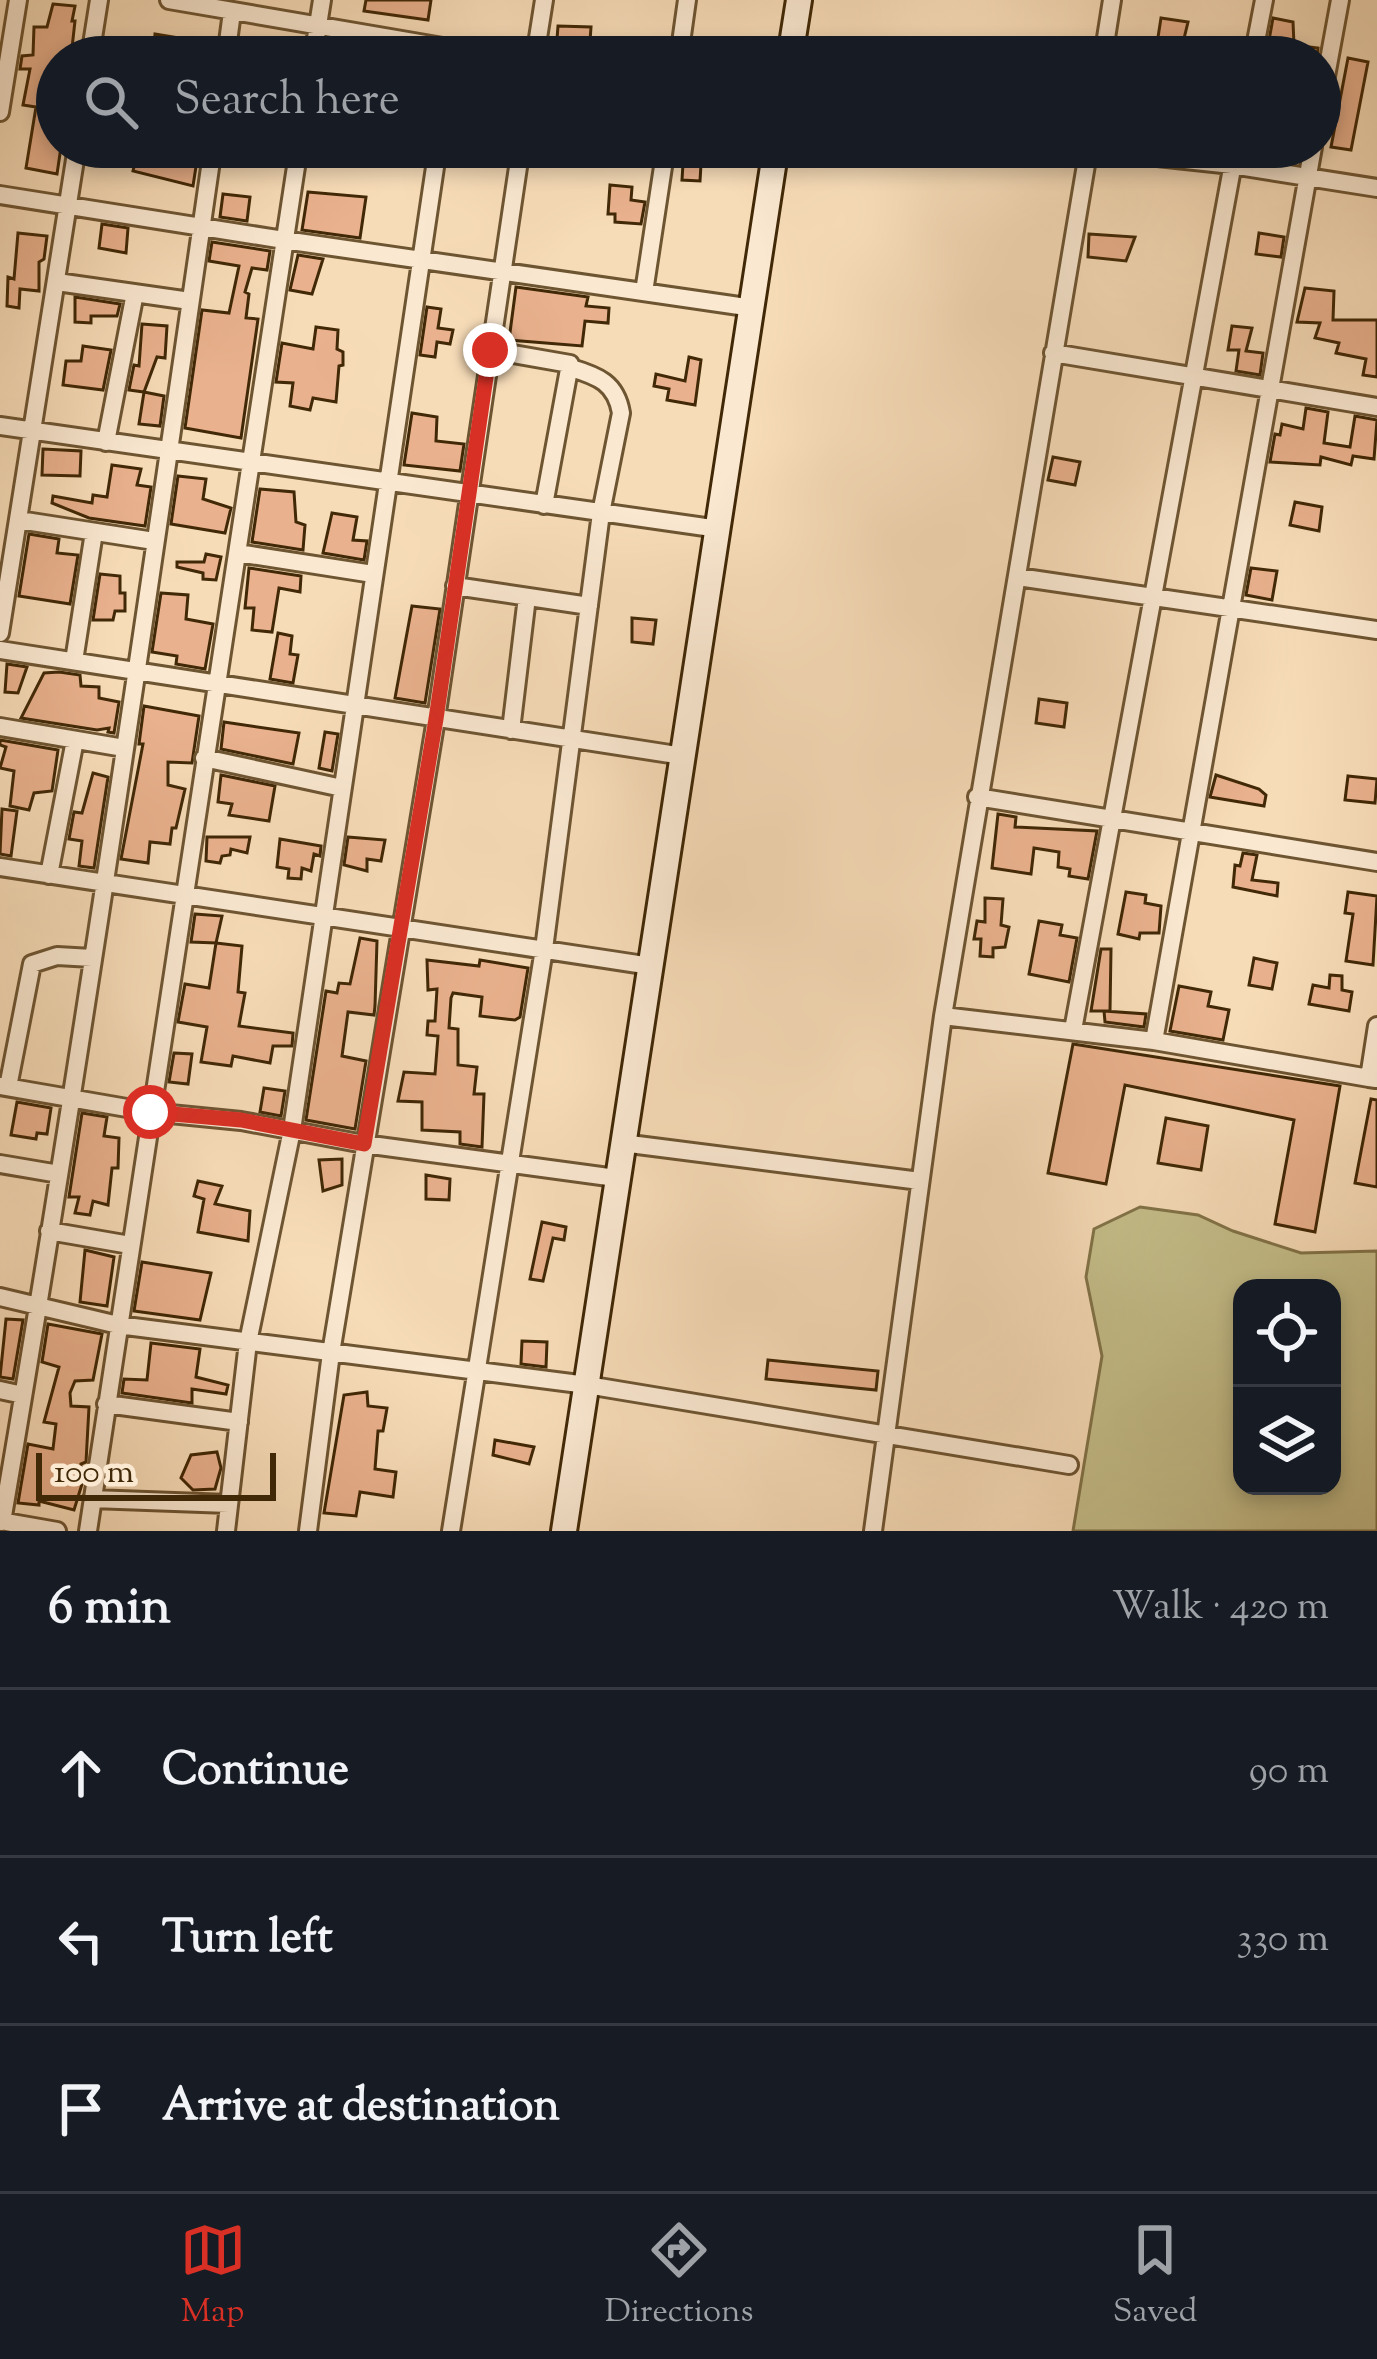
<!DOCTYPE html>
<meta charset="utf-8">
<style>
body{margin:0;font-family:"Sorts Mill Goudy",serif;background:#242831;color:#f1f3f6}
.controls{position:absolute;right:36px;bottom:36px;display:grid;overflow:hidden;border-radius:24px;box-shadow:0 6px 18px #0003}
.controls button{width:108px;height:108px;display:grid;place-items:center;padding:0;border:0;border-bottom:3px solid #363941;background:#171b24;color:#f1f3f6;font:60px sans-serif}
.scale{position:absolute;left:36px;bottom:30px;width:240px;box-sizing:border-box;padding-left:12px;border:6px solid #412806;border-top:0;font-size:33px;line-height:42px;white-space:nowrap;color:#412806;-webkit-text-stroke:9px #fae8d1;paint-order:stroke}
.stop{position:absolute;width:36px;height:36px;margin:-27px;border:9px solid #d93025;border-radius:50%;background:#fff}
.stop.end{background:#d93025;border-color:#fff;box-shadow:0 3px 12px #0008}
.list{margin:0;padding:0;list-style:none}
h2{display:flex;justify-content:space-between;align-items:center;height:156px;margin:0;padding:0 48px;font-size:51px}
h2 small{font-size:39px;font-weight:400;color:#9ea1a6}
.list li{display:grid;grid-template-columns:78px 1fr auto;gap:36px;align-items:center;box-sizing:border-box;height:168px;padding:0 48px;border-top:3px solid #363941}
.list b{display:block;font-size:45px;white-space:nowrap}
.list em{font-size:39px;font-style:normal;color:#9ea1a6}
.icon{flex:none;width:66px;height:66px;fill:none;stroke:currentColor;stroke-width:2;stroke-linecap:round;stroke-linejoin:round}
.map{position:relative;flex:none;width:1377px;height:1531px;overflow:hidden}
.search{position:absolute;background:#171b24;box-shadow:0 6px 18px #0003;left:36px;right:36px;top:36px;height:132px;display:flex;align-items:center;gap:30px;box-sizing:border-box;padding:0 42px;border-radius:66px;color:#9ea1a6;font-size:45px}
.sheet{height:660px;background:#171b24}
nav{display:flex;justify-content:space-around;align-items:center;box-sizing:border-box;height:168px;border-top:3px solid #363941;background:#171b24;font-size:33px;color:#9ea1a6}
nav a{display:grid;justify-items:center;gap:6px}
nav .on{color:#d93025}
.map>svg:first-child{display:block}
.green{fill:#c4be8a;stroke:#827348;stroke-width:3;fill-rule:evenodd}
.building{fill:#e9b18d;stroke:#412806;stroke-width:3}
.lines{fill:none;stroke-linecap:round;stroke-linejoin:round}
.street-casing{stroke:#6e5532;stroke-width:22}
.secondary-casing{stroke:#412806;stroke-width:30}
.street{stroke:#fae8d1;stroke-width:16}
.secondary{stroke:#fae8d1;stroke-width:24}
.route{stroke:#d93025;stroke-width:15}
</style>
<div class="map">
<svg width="1377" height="1531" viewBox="0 0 1377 1531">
<rect width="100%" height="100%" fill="#f7dcb8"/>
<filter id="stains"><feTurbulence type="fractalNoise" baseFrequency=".00167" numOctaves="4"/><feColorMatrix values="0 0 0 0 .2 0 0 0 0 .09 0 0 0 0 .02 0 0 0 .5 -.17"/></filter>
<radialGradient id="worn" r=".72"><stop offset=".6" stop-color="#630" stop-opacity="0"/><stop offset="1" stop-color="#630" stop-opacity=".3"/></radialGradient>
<!-- green -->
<path class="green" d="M1140,1207L1198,1215L1233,1231L1301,1253L1377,1251V1531H1073L1102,1356L1086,1277L1094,1229ZM1242,1288H1332V1486H1242Z"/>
<!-- building -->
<path class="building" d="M366,0H431L428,20L364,11Z
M53,4L75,6L72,21H75L71,57H57V147H61L57,174L26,168L36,107L23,105L30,69H20L22,56L33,55L34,27H47Z
M1161,18L1188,22L1180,55L1156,50Z
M1273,18L1293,22L1294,45L1318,48L1317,57H1266Z
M558,26L591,27L590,41L557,39Z
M155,34L179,38L176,57H153Z
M1348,58L1368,62L1351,150L1331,147Z
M108,147H199L193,186L133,171L136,159L108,157Z
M684,147H702L700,181L682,180Z
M610,185L632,187L631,200L645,202L641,224L615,222V214H608Z
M308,192L366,197L360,238L302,230Z
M223,194L250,197L247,221L220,217Z
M102,224L128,228L126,253L99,248Z
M18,233L47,236L44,259L39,262V291L20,289L19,308L7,306L8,277L14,279Z
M1259,233L1284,237L1281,257L1256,254Z
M1089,234L1135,237L1126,261L1088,257Z
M212,242L270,251L267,270L252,268L245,292L249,294L246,318L258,319L241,438L185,428L202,310L229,313L239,266L209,261Z
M298,255L323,259L312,294L290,290Z
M516,287L588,297L586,306L609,308L608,323L585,321L582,346L509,340Z
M1305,288L1334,291L1333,320H1377V377L1363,375L1366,359L1336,353L1339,343L1315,338L1320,323L1297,322Z
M75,297L120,304L117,316H91V323L75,322Z
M427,307L441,309L438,328L453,330L450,344L437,342L435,357L420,355Z
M142,324L167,326L165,358L157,357L144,392L129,390L134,365L139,366Z
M1232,326L1252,328L1246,351L1263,353L1260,375L1236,371L1239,350H1228Z
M316,327L338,330L337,349L343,352V365L339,366L336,402L313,398L310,410L290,406L293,383L276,382L282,343L313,349Z
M83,346L111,350L103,390L63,385L66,361H81Z
M689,357L701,360L695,405L667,400L669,389L654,386L656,374L685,381Z
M144,392L164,396L160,426L139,424Z
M1306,408L1328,412L1324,443L1350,447L1355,416L1377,420L1374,459L1353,456L1351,465L1321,457L1320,465L1270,462L1275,434L1280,435L1282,424L1303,429Z
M412,413L437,417L436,441L464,444L460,471L404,465Z
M43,449L81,451L80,476L42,475Z
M1053,457L1080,462L1075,485L1048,480Z
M112,465L141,469L137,485L151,487L145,526L89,518L52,503L53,496L92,503L93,495L107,497Z
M178,476L206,479L203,499L231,508L225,533L171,524Z
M260,489L294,492L296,522L305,525L303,550L252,542Z
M1295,502L1322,507L1319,531L1290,525Z
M332,513L357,517L353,540L367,541L364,560L323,553Z
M29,534L59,539L57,553L78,555L70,604L19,596Z
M206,554L221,557L216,580L203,579V573L177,567V562H204Z
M249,568L301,576L300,592L279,588L272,632L252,630L254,608H245Z
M1251,568L1277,571L1272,600L1246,595Z
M100,574L120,576V593H125V611H115L113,620H93Z
M161,593L188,595L186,619L213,624L205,669L176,664L177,656L152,652Z
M412,606L440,609L425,703L395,698Z
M632,618L656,620L653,644L632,642Z
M278,633L292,636L290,654L298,655L293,683L270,679Z
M7,664L27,667L18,693L5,692Z
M59,672L80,675L81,686L99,687V698L119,702L114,733L108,732L109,728L97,730L21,718L44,673Z
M1039,699L1067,703L1064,727L1036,723Z
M144,706L199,716L192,763L168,762V785L185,789L176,828H172L170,844L150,842L148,863L121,859L143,744H139Z
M224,722L299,733L293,764L221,749Z
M325,732L338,734L332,771L319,768Z
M0,740L58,750L52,791L34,793L29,810L10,806L14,771L0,768L6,747L0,745Z
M93,773L108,777L94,868L79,866L82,841L69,839L74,812L82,813Z
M221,775L275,786L269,821L229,815L232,804L218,802Z
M1216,775L1259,789L1266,795L1264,806L1210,797Z
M1348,776L1377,779L1375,803L1345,800Z
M2,809L17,811L11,856L0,854Z
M998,814L1016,817L1015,827L1097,831L1088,879L1069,876L1070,869L1058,867L1059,852L1034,848L1031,874L992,868Z
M207,837H250L247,853L231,849L230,855L222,856L220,863L206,861Z
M348,837L385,840L381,861L367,859V871L344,865Z
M280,839L321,846L320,856L314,854L311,871L302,868L301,879L288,878L289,869L277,867Z
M1243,853L1257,855L1252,880L1278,883L1277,896L1233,887L1235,865L1240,866Z
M1126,892L1146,895L1145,903L1161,906L1159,933H1140L1139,939L1118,934Z
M1348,892L1377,896L1373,965L1346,961L1353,914L1345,913Z
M985,898L1003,899L1001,925L1009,927L1005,947L993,948V957L980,956L981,939H974L977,921L985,922Z
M195,914L222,916L216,943L191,942Z
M1039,921L1062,925L1060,935L1077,938L1069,982L1029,974Z
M360,938L377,941L375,1006L374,1015L348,1012L342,1056L366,1061L355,1129L306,1120L326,991L337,993L339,983L350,984Z
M216,943L242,946L238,992L245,993L239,1026L293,1033L292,1046H273L270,1063L233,1056L231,1066L201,1062L207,1027L178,1022L185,984L209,988Z
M1101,949H1111L1110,1011H1091Z
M1254,958L1277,963L1272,989L1249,985Z
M427,960L479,966L480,960L528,968L520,1017L515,1020L480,1016L482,997L453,993L451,998L449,1028L458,1029V1065L477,1067L474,1094H484L482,1147L460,1144V1132L422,1130V1102L398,1101L404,1072L435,1074L438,1036L427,1035L428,1021H435L437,989L428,990Z
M1330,975L1342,976V990L1352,992L1349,1011L1309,1004L1313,985L1329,988Z
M1179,986L1211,992L1208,1006L1229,1010L1223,1040L1170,1031Z
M1104,1011L1146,1014L1144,1027L1105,1022Z
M1073,1044L1340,1086L1315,1232L1275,1224L1294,1120L1125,1085L1106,1184L1048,1173Z
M174,1053L192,1054L188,1084L169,1082Z
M264,1088L285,1091L281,1116L260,1112Z
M1371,1099L1377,1100V1187L1355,1183Z
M17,1102L51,1108L47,1134L37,1133L36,1139L11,1135Z
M82,1113L107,1117L104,1136L119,1138L118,1168H112L108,1205L93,1201L90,1215L75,1213L79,1197H69Z
M1166,1118L1208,1126L1201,1170L1158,1163Z
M342,1159V1185L323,1191L319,1160Z
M426,1175L450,1179L449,1200L426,1199Z
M198,1181L222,1186L215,1204L250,1211L248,1241L198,1232L204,1199L194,1196Z
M542,1222L566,1227L564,1240L553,1238L543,1281L530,1279Z
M85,1250L114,1257L107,1306L80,1302Z
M142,1262L211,1273L200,1320L134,1311Z
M6,1319L23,1320L13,1379L0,1377Z
M48,1324L102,1334L93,1380L75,1381L70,1393L71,1406L89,1407L86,1462L81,1464L82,1484L74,1510L39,1501V1505L18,1503L28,1444L53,1449L56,1424L44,1422L59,1367L42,1362Z
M522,1341L547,1342L546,1367L521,1364Z
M151,1343L200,1349L196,1377L228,1385L226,1394L192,1389V1403L122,1393L124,1379L147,1380Z
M768,1360L878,1371L876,1390L766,1379Z
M367,1392L368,1406L387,1408L383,1431H378L375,1469L396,1472L393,1497L360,1492L356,1516L324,1513L344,1395Z
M495,1440L534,1447L529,1464L493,1455Z
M217,1452L221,1468L215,1489L193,1490L181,1478L191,1455Z"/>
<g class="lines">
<defs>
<path id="street" d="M169,0L501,57
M90,57L99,0
M226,57L232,12
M313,57L322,0
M535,57L544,0
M679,57L687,0
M1103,57L1112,0
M1253,57L1264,0
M1320,109L1340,0
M0,112L18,0
M1064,147L1232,165L1377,188
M0,195L284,240L753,308
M57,282L190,301
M644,292L666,147
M490,350L570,364L544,505
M1053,353L1377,407
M0,426L719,529
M106,442L135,293
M19,520L154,541
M238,553L373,574
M1018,577L1377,630
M455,586L589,606
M0,633L77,147
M0,650L683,756
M74,661L94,532
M0,727L124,748
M511,730L527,597
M204,758L342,788
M977,797L1377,862
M0,867L651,966
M49,875L75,740
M943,1016L1154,1041L1369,1078
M1073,1030L1236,147
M1154,1041L1313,147
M1376,1079L1369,1078L1377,1026
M0,1086L150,1112L241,1121L364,1144L616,1178
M8,1087L32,964L57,956L92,958
M622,1143L920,1181
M0,1164L59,1174
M49,1231L130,1245
M0,1297L118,1325L587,1385L1069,1465
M0,1390L23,1395
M106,1404L239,1422
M92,1499L229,1504
M0,1521L57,1531
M2,1522C80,1065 147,606 213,147
M88,1531L299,147
M226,1531L248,1342L292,1130L438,147
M308,1531L331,1353L436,719L521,147
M451,1531L544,949L601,513L621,413C616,383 598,376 571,368
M873,1531L943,1016L1089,147"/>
<path id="secondary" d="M790,57L799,0
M564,1531L776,147"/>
</defs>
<!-- street casing -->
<use href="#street" class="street-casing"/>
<!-- secondary casing -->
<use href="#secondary" class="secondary-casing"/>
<!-- street -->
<use href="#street" class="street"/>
<!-- secondary -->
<use href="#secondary" class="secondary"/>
</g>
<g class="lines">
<!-- route -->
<path class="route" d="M150,1112L241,1120L364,1144L436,719L490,350"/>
</g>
<rect width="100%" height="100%" filter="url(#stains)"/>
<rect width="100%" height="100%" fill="url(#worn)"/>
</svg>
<div class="controls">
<button><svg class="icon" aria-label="locate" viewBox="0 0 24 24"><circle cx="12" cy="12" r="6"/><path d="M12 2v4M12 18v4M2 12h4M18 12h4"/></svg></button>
<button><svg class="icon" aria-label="layers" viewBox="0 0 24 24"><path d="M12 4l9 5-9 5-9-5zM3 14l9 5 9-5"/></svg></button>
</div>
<div class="scale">100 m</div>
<div class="stop" style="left:150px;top:1112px"></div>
<div class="stop end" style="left:490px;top:350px"></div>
<div class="search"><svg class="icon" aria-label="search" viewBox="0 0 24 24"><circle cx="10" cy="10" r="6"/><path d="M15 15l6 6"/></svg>Search here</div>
</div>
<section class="sheet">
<h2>6 min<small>Walk · 420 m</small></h2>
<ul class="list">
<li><svg class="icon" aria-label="ahead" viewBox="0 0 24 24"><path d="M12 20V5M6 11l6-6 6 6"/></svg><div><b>Continue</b></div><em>90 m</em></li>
<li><svg class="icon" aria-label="left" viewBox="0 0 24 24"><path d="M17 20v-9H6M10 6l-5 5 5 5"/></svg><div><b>Turn left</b></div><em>330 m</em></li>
<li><svg class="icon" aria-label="arrive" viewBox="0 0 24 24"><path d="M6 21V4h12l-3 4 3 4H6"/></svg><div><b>Arrive at destination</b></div></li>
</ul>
</section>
<nav>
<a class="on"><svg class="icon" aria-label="map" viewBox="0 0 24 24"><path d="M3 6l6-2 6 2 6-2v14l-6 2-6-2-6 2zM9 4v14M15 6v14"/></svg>Map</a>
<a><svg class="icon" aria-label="directions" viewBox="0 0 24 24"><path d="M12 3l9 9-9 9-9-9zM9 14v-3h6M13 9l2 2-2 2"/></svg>Directions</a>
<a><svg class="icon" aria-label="saved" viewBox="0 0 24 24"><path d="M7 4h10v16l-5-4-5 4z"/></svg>Saved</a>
</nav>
